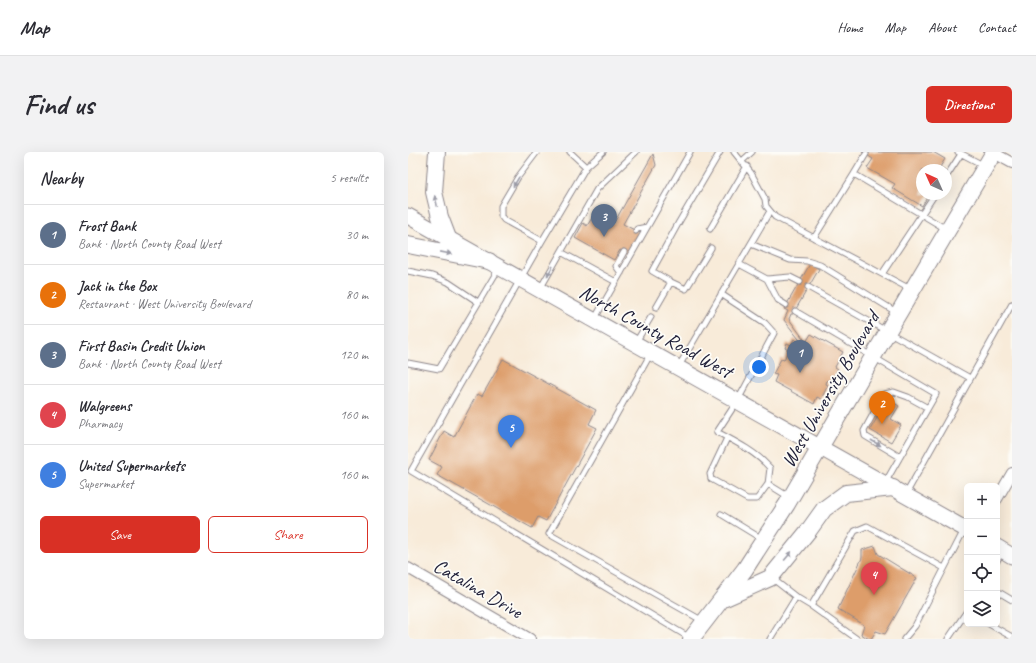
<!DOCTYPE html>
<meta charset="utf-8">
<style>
body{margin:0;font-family:Caveat,sans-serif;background:#f2f2f3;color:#2b2b33}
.controls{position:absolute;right:12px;bottom:12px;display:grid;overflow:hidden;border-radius:6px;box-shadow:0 4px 16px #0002}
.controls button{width:36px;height:36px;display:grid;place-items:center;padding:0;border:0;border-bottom:1px solid #e1e1e2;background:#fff;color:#2b2b33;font:20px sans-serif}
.compass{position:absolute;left:508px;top:12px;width:36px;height:36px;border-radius:50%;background:#fff;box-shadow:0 4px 16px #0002;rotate:315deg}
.you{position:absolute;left:351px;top:215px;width:14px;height:14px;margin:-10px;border:3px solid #fff;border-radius:50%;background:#1a73e8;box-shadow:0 0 0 6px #1a73e833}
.badge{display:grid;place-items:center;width:26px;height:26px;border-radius:50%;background:#d93025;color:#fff;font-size:13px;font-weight:700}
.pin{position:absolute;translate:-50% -33px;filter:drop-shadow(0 1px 2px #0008)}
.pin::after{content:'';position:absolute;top:21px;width:14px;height:12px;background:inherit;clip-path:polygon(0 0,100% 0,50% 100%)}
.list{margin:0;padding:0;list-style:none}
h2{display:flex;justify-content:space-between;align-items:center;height:52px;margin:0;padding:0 16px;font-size:17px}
h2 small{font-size:13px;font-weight:400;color:#7c7c81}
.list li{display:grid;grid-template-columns:26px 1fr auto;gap:12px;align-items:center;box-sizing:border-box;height:60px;padding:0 16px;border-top:1px solid #e1e1e2}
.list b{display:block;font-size:15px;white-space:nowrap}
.list p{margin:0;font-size:13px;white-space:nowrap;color:#7c7c81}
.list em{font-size:13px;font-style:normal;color:#7c7c81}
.actions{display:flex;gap:8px;padding:12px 16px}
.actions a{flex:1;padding:9px 0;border:1px solid #d93025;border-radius:6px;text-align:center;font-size:14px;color:#d93025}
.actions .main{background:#d93025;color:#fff}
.icon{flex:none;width:22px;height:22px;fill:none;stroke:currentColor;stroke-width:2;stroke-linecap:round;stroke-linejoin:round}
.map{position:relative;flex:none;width:604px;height:487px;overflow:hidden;border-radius:6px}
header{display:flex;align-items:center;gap:24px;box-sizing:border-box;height:56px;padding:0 20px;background:#fff;border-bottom:1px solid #e1e1e2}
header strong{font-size:19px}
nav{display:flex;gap:22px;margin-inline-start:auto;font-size:14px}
.intro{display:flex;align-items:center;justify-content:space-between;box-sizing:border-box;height:96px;padding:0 24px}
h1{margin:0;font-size:28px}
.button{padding:10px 18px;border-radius:6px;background:#d93025;color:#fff;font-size:14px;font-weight:700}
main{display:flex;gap:24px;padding:0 24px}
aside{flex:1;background:#fff;border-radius:6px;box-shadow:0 4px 16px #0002}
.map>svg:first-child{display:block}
.building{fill:#dd9d6b}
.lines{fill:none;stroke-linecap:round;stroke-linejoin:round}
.lane-casing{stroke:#8d868a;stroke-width:7}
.street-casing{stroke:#8d868a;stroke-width:12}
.secondary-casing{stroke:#8d868a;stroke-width:17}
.primary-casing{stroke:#8d868a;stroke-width:18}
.lane{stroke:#fff;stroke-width:5}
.street{stroke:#fff;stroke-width:10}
.secondary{stroke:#fff;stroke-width:15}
.primary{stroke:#fff;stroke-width:16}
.oneway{fill:#9c9ca7}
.labels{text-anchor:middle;stroke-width:3.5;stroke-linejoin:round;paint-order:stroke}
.street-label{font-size:20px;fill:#22223b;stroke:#fdfcf7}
</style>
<header>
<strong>Map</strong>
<nav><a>Home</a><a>Map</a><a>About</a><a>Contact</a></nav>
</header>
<div class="intro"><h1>Find us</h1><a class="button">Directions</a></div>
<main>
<aside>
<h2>Nearby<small>5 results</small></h2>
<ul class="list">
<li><span class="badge" style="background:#5c6f8a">1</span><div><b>Frost Bank</b><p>Bank · North County Road West</p></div><em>30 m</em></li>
<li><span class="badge" style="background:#e8710a">2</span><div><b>Jack in the Box</b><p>Restaurant · West University Boulevard</p></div><em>80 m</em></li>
<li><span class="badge" style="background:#5c6f8a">3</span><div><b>First Basin Credit Union</b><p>Bank · North County Road West</p></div><em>120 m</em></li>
<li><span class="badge" style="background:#e0444e">4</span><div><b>Walgreens</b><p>Pharmacy</p></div><em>160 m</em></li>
<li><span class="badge" style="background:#3f7fe0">5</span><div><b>United Supermarkets</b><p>Supermarket</p></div><em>160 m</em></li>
</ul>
<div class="actions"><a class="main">Save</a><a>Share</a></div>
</aside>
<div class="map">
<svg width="604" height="487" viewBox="0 0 604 487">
<rect width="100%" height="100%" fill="#fdfcf7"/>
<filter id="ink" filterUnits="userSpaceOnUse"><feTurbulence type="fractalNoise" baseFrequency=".025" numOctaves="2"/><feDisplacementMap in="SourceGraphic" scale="8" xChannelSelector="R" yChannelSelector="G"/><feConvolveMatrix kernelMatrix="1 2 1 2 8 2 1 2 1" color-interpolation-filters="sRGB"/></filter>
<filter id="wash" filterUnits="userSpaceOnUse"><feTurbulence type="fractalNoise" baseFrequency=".012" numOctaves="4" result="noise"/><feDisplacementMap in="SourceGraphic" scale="16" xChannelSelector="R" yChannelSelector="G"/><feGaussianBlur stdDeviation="0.9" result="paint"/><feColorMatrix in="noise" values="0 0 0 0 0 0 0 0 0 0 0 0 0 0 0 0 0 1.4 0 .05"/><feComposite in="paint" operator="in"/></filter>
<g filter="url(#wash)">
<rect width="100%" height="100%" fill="#f8ebd9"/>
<g id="blocks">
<!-- building -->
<path class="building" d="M454,0H525L537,7L532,15L537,18H514V42H521L514,54L484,36L487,32L459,16L465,7Z
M245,2L248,13L215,72L234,82L222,103L212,98L206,108L167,86L175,71L179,74L187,61L206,71Z
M402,112L411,117L385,162H383L381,167L398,190L403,182L435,200L427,215L430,217L423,230L419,228L418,232L420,233L413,247L409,245L406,252L366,230L369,223L365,222L373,207L376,208L380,198L377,196L379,191L383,193L386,187L393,191H394L376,168L380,159L376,157Z
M95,207L188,258L181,272L189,276L138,369L130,365L124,376L29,323L34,315L21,308L36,279L46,285L69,242L74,244Z
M480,247L491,254L483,267L493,273L483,290L462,278Z
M467,394L470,402L509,426L477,482L468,479L463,487H461L453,482L456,473L430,457L454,406V398Z"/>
</g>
</g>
<g filter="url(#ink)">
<use href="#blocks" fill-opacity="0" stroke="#8d868a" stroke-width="1"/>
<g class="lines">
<defs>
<path id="lane" d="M129,0L110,25L93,54V64L96,68L134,89
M162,0L178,15
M195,0L178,15L134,89L3,319L282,486
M326,0L343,21L357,47L358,54L367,65L502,137
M550,0L575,13
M458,2L446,22L538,77
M334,9L344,0
M538,25L553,2
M302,77L339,14
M228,79L229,77L239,75
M406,86L446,22
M343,92L382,108L399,109L412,113L488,160
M153,100L208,130
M331,112L359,127
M0,119L24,124L40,130L70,150
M213,121L208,114L216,100
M474,122L527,42
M263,130L278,137L303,96
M400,135L562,226
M132,137L189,37L228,0
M313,142L357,171L366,181L330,248L309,280C328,290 348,300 362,316L360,332L349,347H339L303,327L302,322L319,286
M378,153L370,148L359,127L382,125L392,130
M248,156L263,130L244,119L271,70L312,0
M387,159L528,242L477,331
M186,168L282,0
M228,190L243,165
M242,203L141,382L295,469
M0,211L31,217L91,116
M271,214L362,59
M492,305L457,284L456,279L476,242L486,240L500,245L520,256
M360,332L381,345
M498,342L604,152
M313,362L354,387
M589,409L594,399
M365,427L388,445L403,454L449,487
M589,439L604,448
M403,454L447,379L459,374L536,416
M581,472L604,485
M362,487L388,445
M496,487L507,474L556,378
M540,487L559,459"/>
<path id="street" d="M586,1L604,11
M589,347L604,321
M0,416L122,487"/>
<path id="secondary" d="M0,64L559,378
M589,395L604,404"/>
<path id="primary" d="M29,0L26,40L32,65L40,86
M0,93L81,109
M315,447L362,426L401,378L416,357L438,341L485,336
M283,487L337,417L379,352L480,179L586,0"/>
</defs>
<!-- lane casing -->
<use href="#lane" class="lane-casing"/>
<!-- street casing -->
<use href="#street" class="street-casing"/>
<!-- secondary casing -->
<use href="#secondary" class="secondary-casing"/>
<!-- primary casing -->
<use href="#primary" class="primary-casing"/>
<!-- lane -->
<use href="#lane" class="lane"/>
<!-- street -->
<use href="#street" class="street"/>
<!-- secondary -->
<use href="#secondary" class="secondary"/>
<!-- primary -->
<use href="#primary" class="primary"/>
</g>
<!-- one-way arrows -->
<defs><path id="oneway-solid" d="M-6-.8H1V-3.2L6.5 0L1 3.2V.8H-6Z"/></defs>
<g class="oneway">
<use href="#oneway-solid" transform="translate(108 30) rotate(121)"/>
<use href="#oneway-solid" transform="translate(28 49) rotate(-104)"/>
<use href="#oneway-solid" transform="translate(38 101) rotate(11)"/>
<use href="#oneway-solid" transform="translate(142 119) rotate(120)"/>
<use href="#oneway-solid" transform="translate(468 291) rotate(30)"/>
<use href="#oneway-solid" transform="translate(380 404) rotate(-50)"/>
</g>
</g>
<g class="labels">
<!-- street labels -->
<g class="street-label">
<text transform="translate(248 179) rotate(29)" y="7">North County Road West</text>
<text transform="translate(422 237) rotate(-60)" y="7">West University Boulevard</text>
<text transform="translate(70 436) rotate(30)" y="7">Catalina Drive</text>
</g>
</g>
</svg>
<div class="controls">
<button>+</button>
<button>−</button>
<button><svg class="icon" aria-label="locate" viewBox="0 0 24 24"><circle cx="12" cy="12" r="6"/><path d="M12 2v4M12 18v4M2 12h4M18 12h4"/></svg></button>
<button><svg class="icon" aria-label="layers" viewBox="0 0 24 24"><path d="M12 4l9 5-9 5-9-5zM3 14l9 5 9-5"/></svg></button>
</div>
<svg class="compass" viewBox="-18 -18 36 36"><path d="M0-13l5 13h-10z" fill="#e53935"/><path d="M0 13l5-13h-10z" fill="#7c7c81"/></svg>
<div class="you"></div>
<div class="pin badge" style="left:392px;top:221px;background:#5c6f8a">1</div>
<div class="pin badge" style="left:474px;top:272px;background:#e8710a">2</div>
<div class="pin badge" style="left:196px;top:85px;background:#5c6f8a">3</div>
<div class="pin badge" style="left:466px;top:443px;background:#e0444e">4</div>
<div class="pin badge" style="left:103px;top:296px;background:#3f7fe0">5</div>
</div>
</main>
